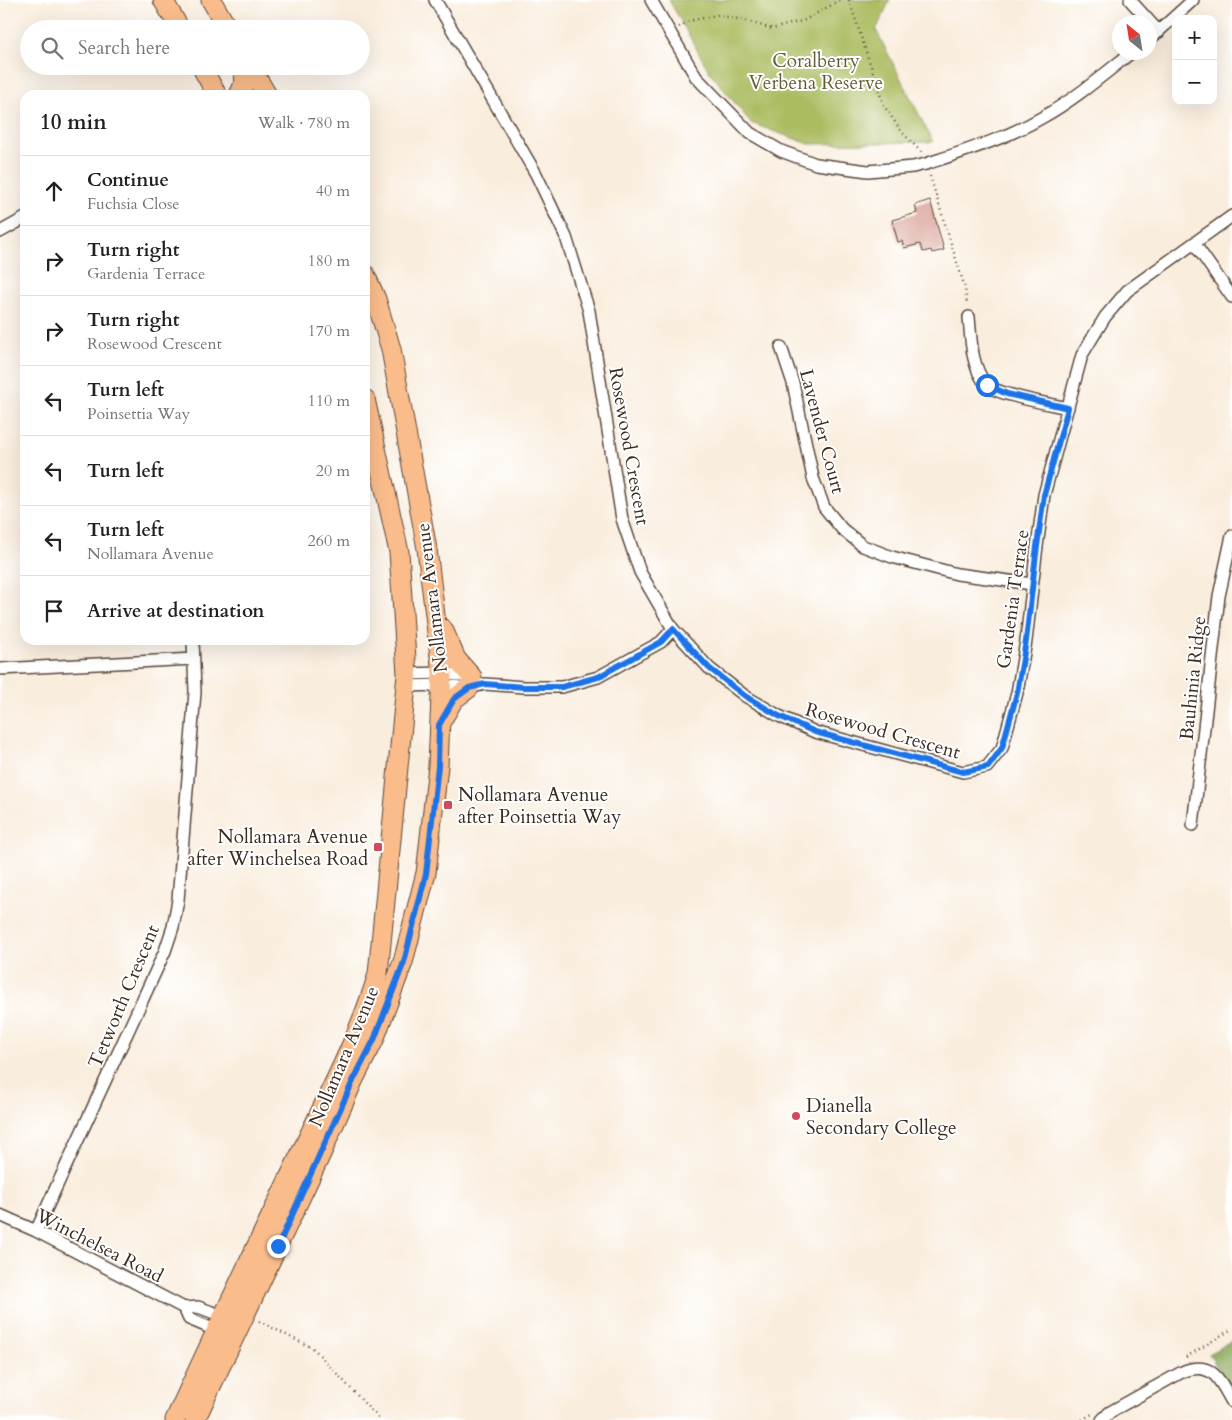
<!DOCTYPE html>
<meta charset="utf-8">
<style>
body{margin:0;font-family:Cardo,serif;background:#f2f2f2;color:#202124}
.controls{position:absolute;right:15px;top:15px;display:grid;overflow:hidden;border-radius:10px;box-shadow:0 5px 20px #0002}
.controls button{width:45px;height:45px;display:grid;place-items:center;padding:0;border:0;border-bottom:1px solid #e0e0e0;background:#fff;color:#202124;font:25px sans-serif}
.compass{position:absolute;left:1112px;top:15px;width:45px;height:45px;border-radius:50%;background:#fff;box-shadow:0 5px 20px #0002;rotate:330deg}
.stop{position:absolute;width:15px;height:15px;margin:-11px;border:4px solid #1a73e8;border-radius:50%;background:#fff}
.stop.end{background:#1a73e8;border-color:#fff;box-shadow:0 1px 5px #0008}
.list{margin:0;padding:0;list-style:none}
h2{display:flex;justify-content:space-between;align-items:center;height:65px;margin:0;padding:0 20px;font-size:21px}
h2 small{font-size:16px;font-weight:400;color:#757577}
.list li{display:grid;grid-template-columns:32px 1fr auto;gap:15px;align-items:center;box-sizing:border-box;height:70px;padding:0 20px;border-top:1px solid #e0e0e0}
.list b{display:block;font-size:19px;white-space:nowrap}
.list p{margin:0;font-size:16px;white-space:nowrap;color:#757577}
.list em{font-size:16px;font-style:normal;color:#757577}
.icon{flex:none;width:28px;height:28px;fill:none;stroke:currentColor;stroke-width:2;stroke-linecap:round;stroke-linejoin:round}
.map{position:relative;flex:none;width:1232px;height:1420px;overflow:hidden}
.search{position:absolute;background:#fff;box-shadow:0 5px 20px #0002;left:20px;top:20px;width:350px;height:55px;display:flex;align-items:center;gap:12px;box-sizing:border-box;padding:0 18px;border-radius:28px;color:#757577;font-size:19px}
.panel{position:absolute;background:#fff;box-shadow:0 5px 20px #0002;left:20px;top:90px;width:350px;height:555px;border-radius:15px}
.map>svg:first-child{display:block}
.green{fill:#abbc60;stroke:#73733f}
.forest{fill:#88a456;stroke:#62673a}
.building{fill:#d9a399}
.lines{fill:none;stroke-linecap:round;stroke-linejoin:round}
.minor-casing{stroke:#58473b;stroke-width:14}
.primary-casing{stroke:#58473b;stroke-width:21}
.path{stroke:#58473b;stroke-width:2.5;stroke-dasharray:1 4;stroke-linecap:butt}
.minor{stroke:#fff;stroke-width:11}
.primary{stroke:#fabc8b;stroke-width:19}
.route{stroke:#1a73e8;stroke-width:6}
.poi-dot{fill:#d1495b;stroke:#fff;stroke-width:2}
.labels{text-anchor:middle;stroke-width:4;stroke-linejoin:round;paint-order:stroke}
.park-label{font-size:19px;fill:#625d35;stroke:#fff}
.street-label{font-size:19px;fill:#3b2a1e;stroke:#fff}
.poi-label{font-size:19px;fill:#3b2a1e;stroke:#fff;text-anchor:start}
</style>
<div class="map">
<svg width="1232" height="1420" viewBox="0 0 1232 1420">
<rect width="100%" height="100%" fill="#fff"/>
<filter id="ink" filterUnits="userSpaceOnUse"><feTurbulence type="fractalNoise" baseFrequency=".02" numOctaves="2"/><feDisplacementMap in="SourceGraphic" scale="10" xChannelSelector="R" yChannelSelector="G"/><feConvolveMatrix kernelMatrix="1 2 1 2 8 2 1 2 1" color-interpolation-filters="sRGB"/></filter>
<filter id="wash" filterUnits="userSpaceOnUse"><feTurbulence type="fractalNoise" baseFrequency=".0096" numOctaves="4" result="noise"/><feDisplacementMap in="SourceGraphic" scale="20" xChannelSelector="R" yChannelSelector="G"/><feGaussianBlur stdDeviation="1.12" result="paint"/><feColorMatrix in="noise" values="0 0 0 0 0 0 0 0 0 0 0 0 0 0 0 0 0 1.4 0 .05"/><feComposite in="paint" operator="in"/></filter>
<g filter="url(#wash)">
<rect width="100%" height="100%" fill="#f9eddd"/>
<!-- green -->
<path class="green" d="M669,0H890L876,30L933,142L809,144L751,123L709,71Z"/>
<!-- forest -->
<path class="forest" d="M1232,1340V1392L1209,1354Z"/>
<g id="blocks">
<!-- building -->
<path class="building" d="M930,200L944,250L932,253L931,250L923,252L920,244L904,248L902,241L898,242L892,220L917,213L915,205Z"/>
</g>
</g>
<g filter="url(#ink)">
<use href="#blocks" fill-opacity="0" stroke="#58473b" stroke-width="1"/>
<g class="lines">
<defs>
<path id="minor" d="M435,0L536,174L566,237L589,311L622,519L640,572L673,629L709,668L745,696L779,716L815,732L963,772L987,767L1002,748L1017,693L1026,641L1036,554L1044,495L1082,355L1105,317L1127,291L1232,216
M651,0L696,77L750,133L781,151L816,164L868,171L913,167L926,164C965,151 1007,138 1043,117C1075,99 1103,75 1132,52
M1130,0L1159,32
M1150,39L1193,0
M0,232L25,218
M1194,243L1232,297
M969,317C971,338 971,367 986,384C996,395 1051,404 1068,408
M781,347L793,383L813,478L824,507L842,529L863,546L892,557L957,574L1032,584
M0,669L194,659
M407,674L442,673L473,677
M407,686L441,685L469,688L485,684L524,687H562L598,677L661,642L673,629
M1193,825L1219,596L1232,536
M0,1215L36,1231L184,1308L198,1307L228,1318
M36,1231L165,951L173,927L178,900L195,692L193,640
M184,1308L189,1319L220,1332
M1102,1420L1110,1412L1182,1372C1212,1360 1219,1379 1232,1402"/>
<path id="primary" d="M163,0L180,29
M211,0L228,29
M201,66L217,95
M250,66L267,95
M239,95L245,82L243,66
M443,629L456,659L472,677
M440,723L454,699L469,688
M175,1420C218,1325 264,1232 308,1138C333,1085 361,1031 378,974L407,674L399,552L365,399
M195,1420L321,1154L353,1081L374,1040L403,962L426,873L438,766L442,673L427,549L391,349L376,299L365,274"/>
</defs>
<!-- minor casing -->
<use href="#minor" class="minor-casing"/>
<!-- primary casing -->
<use href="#primary" class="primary-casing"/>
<!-- path -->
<path class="path" d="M849,0L884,106L902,132L922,153
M679,27L689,21L717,15L744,20L772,29L805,20L840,0
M930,176L965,288L967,305
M259,1321L314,1349L380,1420
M1186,1357L1232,1329
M1082,1420L1092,1414"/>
<!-- minor -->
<use href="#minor" class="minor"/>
<!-- primary -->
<use href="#primary" class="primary"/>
</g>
</g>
<g class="lines" filter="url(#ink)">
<!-- route -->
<path class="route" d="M278,1246L353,1081L374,1040L404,962L426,874L438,766L439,725L454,699L469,688L485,684L524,687H562L598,677L661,642L673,629L709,668L745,696L779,716L815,732L963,772L988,767L1002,748L1017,693L1026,641L1036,554L1044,495L1068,408L1007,394L987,385"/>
</g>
<!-- markers -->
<g class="poi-dot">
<rect x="443" y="800" width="10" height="10" rx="2.5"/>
<rect x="373" y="842" width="10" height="10" rx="2.5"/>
<circle cx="796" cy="1116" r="5"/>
</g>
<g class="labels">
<!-- park labels -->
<g class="park-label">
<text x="816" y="67">Coralberry<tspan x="816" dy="22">Verbena Reserve</tspan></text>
</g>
<!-- street labels -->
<g class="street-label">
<text transform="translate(823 431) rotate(75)" y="7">Lavender Court</text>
<text transform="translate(630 446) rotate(80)" y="7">Rosewood Crescent</text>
<text transform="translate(431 598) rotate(-97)" y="7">Nollamara Avenue</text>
<text transform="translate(1012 599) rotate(-82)" y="7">Gardenia Terrace</text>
<text transform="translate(1192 678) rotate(-84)" y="7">Bauhinia Ridge</text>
<text transform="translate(883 730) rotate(16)" y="7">Rosewood Crescent</text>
<text transform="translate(123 996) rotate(-67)" y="7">Tetworth Crescent</text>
<text transform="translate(343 1056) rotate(-67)" y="7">Nollamara Avenue</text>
<text transform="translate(100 1245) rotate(27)" y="7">Winchelsea Road</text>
</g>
<!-- poi labels -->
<g class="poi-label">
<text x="458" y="801">Nollamara Avenue<tspan x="458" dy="22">after Poinsettia Way</tspan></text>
<text x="368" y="843" text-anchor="end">Nollamara Avenue<tspan x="368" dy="22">after Winchelsea Road</tspan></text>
<text x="806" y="1112">Dianella<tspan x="806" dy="22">Secondary College</tspan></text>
</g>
</g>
</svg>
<div class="controls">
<button>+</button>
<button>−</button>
</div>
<svg class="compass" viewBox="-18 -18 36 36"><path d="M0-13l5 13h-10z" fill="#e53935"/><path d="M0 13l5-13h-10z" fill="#757577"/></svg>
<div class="stop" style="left:987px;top:385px"></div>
<div class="stop end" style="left:278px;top:1246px"></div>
<div class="search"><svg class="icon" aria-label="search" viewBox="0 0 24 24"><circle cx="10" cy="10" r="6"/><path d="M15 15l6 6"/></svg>Search here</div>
<section class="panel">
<h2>10 min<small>Walk · 780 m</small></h2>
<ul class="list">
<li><svg class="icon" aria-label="ahead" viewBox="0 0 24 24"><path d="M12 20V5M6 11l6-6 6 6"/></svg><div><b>Continue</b><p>Fuchsia Close</p></div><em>40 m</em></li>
<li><svg class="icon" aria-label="right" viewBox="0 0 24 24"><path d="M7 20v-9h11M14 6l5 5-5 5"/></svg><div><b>Turn right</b><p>Gardenia Terrace</p></div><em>180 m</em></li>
<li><svg class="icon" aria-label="right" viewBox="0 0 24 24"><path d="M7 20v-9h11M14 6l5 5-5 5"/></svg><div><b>Turn right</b><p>Rosewood Crescent</p></div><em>170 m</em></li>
<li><svg class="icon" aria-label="left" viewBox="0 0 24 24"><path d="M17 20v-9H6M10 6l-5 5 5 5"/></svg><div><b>Turn left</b><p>Poinsettia Way</p></div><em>110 m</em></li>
<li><svg class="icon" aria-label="left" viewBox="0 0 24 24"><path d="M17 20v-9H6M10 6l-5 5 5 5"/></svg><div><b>Turn left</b></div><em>20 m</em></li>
<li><svg class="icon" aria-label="left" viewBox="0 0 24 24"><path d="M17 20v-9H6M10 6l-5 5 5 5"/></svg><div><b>Turn left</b><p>Nollamara Avenue</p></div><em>260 m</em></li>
<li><svg class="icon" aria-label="arrive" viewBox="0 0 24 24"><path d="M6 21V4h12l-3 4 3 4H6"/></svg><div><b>Arrive at destination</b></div></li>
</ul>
</section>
</div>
